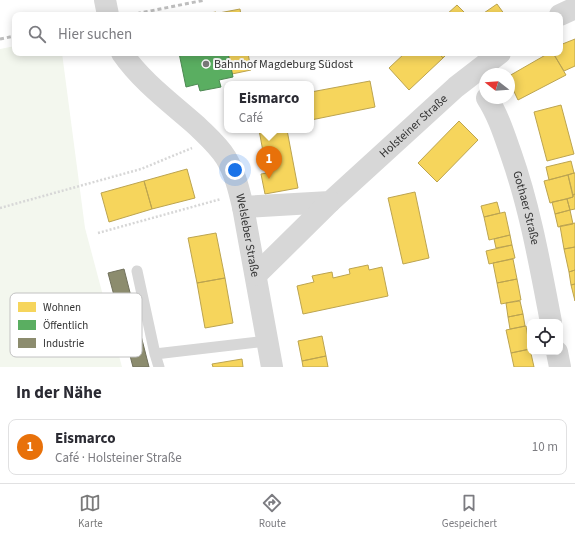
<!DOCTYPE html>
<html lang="de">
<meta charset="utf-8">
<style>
body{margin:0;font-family:"Source Sans 3",sans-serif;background:#f2f2f3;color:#2b2b33}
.controls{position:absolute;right:12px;bottom:12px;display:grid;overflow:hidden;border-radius:8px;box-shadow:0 2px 10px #0003}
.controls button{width:36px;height:36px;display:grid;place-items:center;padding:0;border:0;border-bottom:1px solid #e1e1e2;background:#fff;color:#2b2b33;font:20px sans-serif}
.compass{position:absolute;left:479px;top:68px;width:36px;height:36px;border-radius:50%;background:#fff;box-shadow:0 2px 10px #0003;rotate:287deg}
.you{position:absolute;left:235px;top:170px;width:14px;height:14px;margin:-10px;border:3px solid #fff;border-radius:50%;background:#1a73e8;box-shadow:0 0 0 6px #1a73e833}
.badge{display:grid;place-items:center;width:26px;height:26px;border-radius:50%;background:#7a7a7a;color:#fff;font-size:13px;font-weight:700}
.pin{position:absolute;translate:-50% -33px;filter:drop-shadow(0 1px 2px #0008)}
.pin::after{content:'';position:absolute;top:21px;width:14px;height:12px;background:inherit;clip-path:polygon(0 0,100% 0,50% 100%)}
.popup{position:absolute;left:224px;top:81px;width:90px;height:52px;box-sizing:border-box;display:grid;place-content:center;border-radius:8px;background:#fff;filter:drop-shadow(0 1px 3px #0005);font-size:13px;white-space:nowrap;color:#7c7c81}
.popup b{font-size:15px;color:#2b2b33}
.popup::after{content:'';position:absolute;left:50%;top:100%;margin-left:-8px;border:8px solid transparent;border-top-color:#fff}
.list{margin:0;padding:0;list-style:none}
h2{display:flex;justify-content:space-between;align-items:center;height:52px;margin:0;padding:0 16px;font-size:17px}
h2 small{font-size:13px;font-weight:400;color:#7c7c81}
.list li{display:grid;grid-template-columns:26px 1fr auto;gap:12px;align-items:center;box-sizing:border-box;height:56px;margin:0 8px 8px;padding:0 8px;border:1px solid #e1e1e2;border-radius:8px}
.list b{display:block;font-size:15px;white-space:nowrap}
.list p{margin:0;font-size:13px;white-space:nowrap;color:#7c7c81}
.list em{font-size:13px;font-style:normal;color:#7c7c81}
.icon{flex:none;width:22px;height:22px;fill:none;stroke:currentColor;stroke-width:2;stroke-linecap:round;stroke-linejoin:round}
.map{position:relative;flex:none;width:575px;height:367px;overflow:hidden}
.search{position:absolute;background:#fff;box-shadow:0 2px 10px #0003;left:12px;right:12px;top:12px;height:44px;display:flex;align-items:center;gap:10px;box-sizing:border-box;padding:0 14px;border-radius:8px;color:#7c7c81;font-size:15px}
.sheet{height:116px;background:#fff}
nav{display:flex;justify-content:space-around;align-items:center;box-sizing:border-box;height:56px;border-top:1px solid #e1e1e2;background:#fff;font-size:11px;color:#7c7c81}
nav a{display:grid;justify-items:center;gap:2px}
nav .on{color:#7a7a7a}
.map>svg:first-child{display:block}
.green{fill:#f3f7ee}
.homes{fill:#f6d55c;stroke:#bca450}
.public{fill:#5aae61;stroke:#4e8953}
.industry{fill:#8c8c6e;stroke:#71715c}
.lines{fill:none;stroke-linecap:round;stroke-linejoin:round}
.path{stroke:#d7d7d7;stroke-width:2.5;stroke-dasharray:2 2;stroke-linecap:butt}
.service{stroke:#d7d7d7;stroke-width:11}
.minor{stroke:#d7d7d7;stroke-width:22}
.rail{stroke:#bebebe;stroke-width:3;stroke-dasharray:4 3;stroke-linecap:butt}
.poi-dot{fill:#7a7a7a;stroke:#fff;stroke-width:1.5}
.labels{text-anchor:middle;stroke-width:4;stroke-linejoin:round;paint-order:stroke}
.poi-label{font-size:12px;fill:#333;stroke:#fff;text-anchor:start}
.street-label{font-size:12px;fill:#333;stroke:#fff}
.key{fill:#fff;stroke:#c2c2c2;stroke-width:1}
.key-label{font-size:11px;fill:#333}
</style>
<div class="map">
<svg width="575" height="367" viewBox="0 0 575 367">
<rect width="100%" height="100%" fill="#fff"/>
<!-- green -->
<path class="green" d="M15,46V53H62L85,228L122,367H0V49Z"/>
<!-- homes -->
<path class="homes" d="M497,4L505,15H481Z
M457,5L467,15H446Z
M240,9L241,15H219V13Z
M216,12L217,15H199Z
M575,39V66L564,71L553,53H560V45Z
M228,53H248L251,70L232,74Z
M405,53H438L443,58L409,90L389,68Z
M438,53H448L443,58Z
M549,53H553L566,75L518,100L509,81V76Z
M370,81L375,107L311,120V92Z
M561,105L574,154L547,161L534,112Z
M459,121L478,140L437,182L418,163Z
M259,130H287L298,188L265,194L261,174L267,173Z
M571,161L574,173L549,180L546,167Z
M187,169L195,198L152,209L144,181Z
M574,173H575V194L573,195L568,175Z
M568,175L573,197L550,203L544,181Z
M144,181L152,209L109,222L101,193Z
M415,192L429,258L403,264L388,198Z
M575,194V209L570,210L567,199L573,197V195Z
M567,199L570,210L555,214L552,202Z
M497,202L500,213L484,217L481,206Z
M570,210L573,224L558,227L555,214Z
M505,212L510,235L489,240L484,217Z
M575,223V247L564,249L560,226Z
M216,233L225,278L197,283L188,238Z
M510,235L512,245L496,248L494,239Z
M512,245L515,258L489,264L486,251Z
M575,247V270L569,272L564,249Z
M513,259L517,279L497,283L493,263Z
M368,265L369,270L382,267L388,296L303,314L297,286L314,282L312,276L332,272L333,278L350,274L349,269Z
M575,270V284L571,285L569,272Z
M225,278L233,323L205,328L197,283Z
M517,279L521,300L501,304L497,283Z
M575,284V301L571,285Z
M520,301L523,314L508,317L506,303Z
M523,314L525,326L510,329L508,317Z
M526,326L530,349L511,353L506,330Z
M322,336L326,356L302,361L298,341Z
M530,349L534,367H514L511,353Z
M326,356L328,367H303L302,361Z
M242,359L243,367H213L212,364Z"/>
<!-- public -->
<path class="public" d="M179,53H228L233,77L219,80L221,87L200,91L198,84L186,87Z"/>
<!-- industry -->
<path class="industry" d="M124,269L149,367H133L108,273Z"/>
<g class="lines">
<!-- path -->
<path class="path" d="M185,15L189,14
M0,208L141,169L192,148
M98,233L221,199"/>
<!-- service -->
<path class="service" d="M137,271L155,354L267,341
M155,354L159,367"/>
<!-- minor -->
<g class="minor">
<path d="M105,0L108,15"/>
<path d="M560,15L575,8"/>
<path id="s1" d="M122,53C142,82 171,103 197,126C207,136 218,145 226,158C235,173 239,190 243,207L272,367"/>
<path id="s2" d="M487,98C498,115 504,134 511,154C530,208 540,265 551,322"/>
<path id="s3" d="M243,207L330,202L456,87L500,53"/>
<path d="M256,275L330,202"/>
<path d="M557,352L560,367"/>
</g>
<!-- rail -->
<path class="rail" d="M130,15L205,0
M0,39L15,36"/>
</g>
<!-- markers -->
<circle class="poi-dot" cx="206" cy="64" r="4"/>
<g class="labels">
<!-- poi labels -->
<g class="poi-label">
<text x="214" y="68">Bahnhof Magdeburg Südost</text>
</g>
<!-- street labels -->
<g class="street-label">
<text dy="4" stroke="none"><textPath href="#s3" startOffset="200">Holsteiner Straße</textPath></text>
<text dy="4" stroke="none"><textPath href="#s2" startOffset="117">Gothaer Straße</textPath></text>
<text dy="4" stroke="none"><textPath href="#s1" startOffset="229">Welsleber Straße</textPath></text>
</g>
</g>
<!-- legend -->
<rect x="10" y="293" width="132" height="64" rx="6" class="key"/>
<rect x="18" y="302" width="18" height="10" fill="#f6d55c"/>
<rect x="18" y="320" width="18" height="10" fill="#5aae61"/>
<rect x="18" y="338" width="18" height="10" fill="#8c8c6e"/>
<g class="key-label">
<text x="43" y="311">Wohnen</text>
<text x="43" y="329">Öffentlich</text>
<text x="43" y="347">Industrie</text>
</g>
</svg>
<div class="controls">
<button><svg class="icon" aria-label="locate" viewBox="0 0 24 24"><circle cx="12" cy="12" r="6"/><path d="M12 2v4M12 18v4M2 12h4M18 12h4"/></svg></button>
</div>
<svg class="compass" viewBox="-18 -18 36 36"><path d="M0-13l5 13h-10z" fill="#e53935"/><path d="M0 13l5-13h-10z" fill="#7c7c81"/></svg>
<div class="you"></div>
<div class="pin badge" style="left:269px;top:179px;background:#e8710a">1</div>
<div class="popup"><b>Eismarco</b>Café</div>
<div class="search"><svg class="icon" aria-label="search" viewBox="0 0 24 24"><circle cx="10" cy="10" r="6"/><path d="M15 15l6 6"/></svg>Hier suchen</div>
</div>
<section class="sheet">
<h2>In der Nähe<small></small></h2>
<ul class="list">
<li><span class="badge" style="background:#e8710a">1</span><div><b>Eismarco</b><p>Café · Holsteiner Straße</p></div><em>10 m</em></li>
</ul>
</section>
<nav>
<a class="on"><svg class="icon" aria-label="map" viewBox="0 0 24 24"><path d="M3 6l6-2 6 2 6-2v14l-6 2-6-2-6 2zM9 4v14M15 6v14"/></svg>Karte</a>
<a><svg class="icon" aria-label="directions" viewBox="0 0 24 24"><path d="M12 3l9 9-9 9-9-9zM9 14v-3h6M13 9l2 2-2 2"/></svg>Route</a>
<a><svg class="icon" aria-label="saved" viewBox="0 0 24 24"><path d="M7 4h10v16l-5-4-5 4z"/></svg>Gespeichert</a>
</nav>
